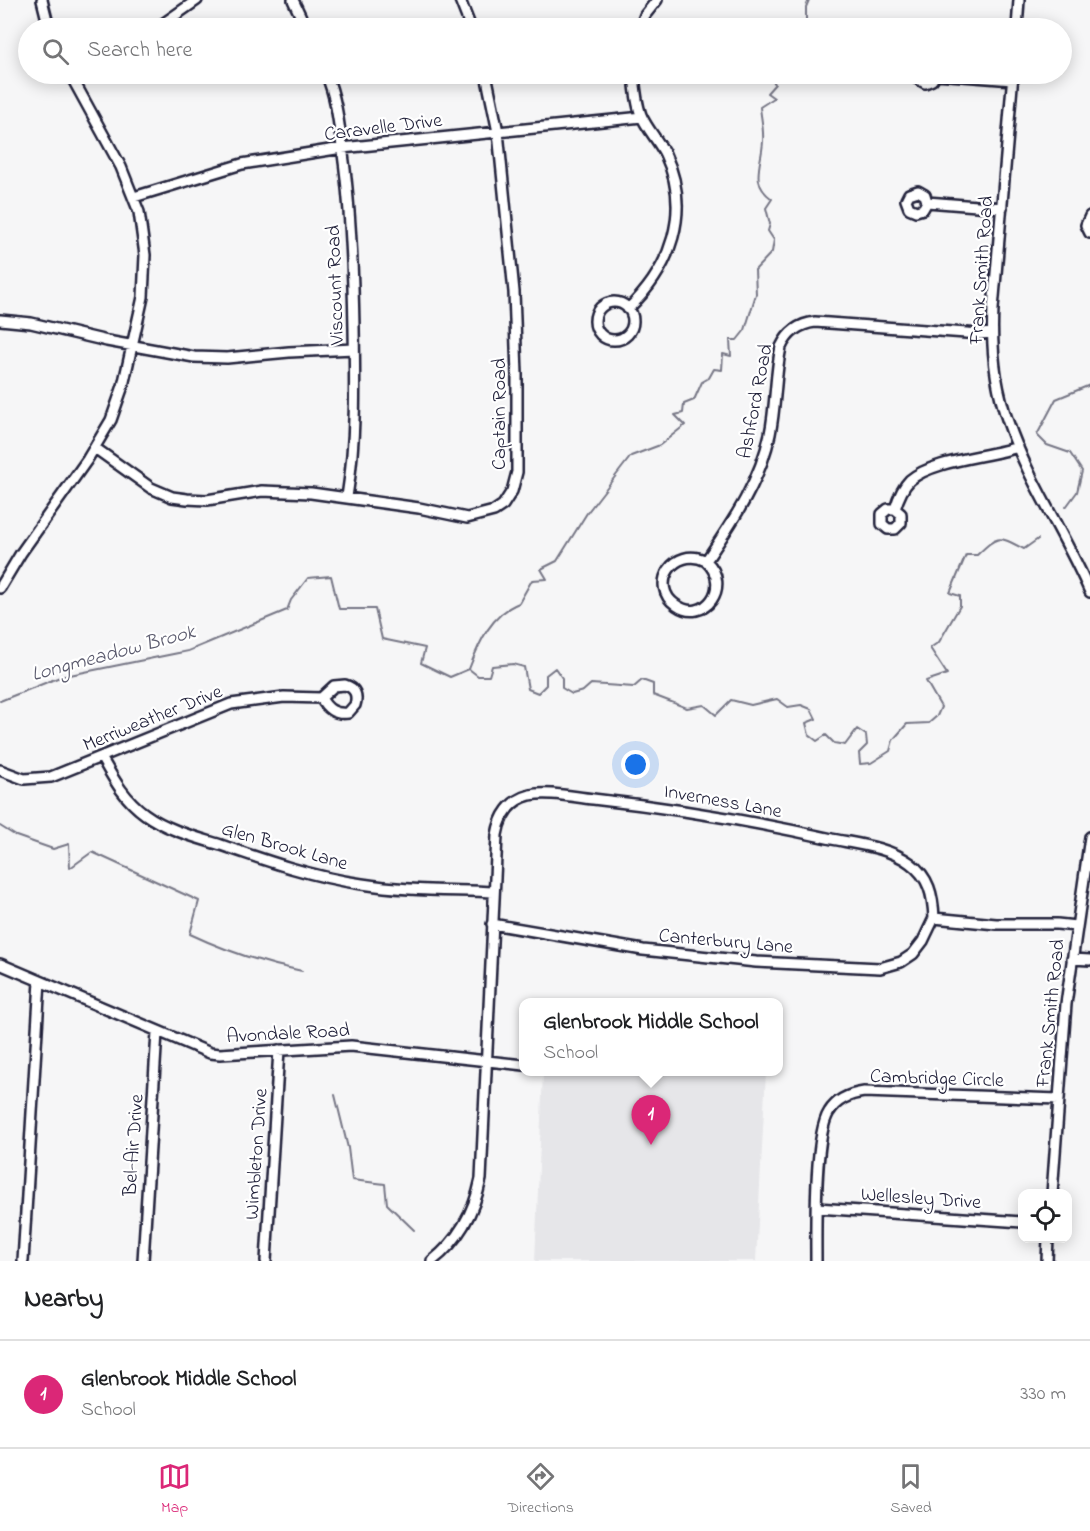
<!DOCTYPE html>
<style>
body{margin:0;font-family:"Indie Flower",sans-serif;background:#f6f6f6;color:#202124}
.controls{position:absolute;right:18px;bottom:18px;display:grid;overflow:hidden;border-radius:12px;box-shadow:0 3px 15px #0003}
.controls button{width:54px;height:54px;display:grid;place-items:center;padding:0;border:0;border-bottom:2px solid #e0e0e0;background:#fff;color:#202124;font:30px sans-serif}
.you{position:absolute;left:636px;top:765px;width:21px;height:21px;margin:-15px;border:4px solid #fff;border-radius:50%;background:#1a73e8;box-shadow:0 0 0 9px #1a73e833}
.badge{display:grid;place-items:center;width:39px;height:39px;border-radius:50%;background:#db2777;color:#fff;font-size:20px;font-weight:700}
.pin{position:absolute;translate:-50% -50px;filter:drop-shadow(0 2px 3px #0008)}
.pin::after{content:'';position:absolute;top:32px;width:21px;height:18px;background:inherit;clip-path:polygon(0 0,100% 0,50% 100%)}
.popup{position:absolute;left:519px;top:998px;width:264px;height:78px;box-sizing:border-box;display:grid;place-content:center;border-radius:12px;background:#fff;filter:drop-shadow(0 2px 4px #0005);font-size:20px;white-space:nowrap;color:#757577}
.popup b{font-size:22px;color:#202124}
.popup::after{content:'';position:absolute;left:50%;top:100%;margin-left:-12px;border:12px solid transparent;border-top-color:#fff}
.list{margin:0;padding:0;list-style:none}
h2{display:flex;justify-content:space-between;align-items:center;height:78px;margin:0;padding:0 24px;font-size:26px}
h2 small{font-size:20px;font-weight:400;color:#757577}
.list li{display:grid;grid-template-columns:39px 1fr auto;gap:18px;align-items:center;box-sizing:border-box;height:108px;padding:0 24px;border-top:2px solid #e0e0e0}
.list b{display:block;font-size:22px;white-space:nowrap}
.list p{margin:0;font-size:20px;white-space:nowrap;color:#757577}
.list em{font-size:20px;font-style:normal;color:#757577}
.icon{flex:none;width:33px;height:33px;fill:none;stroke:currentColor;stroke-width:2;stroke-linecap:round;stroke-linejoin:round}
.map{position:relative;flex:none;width:1090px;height:1261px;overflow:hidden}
.search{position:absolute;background:#fff;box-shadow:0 3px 15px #0003;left:18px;right:18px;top:18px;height:66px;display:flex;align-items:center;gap:15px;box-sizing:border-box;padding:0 21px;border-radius:33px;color:#757577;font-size:22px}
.sheet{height:186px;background:#fff}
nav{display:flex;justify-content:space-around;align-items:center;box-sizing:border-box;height:84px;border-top:2px solid #e0e0e0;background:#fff;font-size:16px;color:#757577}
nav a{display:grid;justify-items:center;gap:3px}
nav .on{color:#db2777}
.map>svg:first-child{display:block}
.built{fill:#e6e6e9}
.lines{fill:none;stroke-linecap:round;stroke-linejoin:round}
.stream{stroke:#767685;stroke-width:2}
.minor-casing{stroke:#22223b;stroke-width:14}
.minor{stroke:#fff;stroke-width:9}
.labels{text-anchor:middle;stroke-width:4.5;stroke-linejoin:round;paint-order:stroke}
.street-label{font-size:20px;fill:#22223b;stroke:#fff}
.water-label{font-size:21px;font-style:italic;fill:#5a5a6d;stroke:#fff}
</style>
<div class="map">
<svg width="1090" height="1261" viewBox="0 0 1090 1261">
<rect width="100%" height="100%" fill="#f6f6f7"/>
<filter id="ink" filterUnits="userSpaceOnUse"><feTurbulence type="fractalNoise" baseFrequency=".0167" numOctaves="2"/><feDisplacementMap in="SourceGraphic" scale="12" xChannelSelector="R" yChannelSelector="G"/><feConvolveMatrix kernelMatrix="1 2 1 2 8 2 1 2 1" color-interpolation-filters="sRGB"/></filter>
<g filter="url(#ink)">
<!-- built -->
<path class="built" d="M543,1072H766L756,1261H535Z"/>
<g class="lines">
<!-- stream -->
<path class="stream" d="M806,28V7L809,0
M1066,507L1077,492L1082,471L1070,453L1047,445L1037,435L1056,399L1090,385
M469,669C479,643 491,614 519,603L532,580L547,579L541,569L557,561L587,513L631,456L660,445L685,425L675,415L683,413L684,404L694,400L702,382L709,378L714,369L722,370L723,354L731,356L730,340H737L745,330L756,294L755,270L772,252L774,240L768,231L770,224L766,208L772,199C749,182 762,165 763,141C764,130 761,118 760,107L774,98L767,93L775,84L770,75L774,74
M0,701L60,677L188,651L287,610L291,600L308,578L331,576L339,609H375L382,639L425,648L421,663L450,677L469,669L478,676H489L492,666L513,664L524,667L528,689L538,693L546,685V675L555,668L562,678V688L572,694L583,691L591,684L634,687L642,680L653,684V695L687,708L704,705L716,715L731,700L751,705L777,699L788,707L801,705L811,709L816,719L806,723L809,735L817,741L826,735L834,743L845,745L857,729L866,735L867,745L859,753L860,764L871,763L890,751L893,740L907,724L929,723L937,716L941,707L926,681L947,674L930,648L939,642L960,606V596L950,593L966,555H977C999,534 998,536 1024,549L1038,539
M0,826L16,836L53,849L69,844L70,868L92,852L199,901L190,934C226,951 262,963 302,971
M335,1095L348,1148L352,1180L385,1184L387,1204L414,1230"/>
<defs>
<path id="minor" d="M42,0L49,28
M293,0L306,28
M460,0L471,28
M157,28L197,0
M640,28L645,15L657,0
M1017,28L1019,0
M326,74C337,99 339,126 343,154C351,211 353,270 354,328C355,384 356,441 347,497
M916,74L918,79L925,83L932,80L936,74
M936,74L1013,80
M1013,74L993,309C991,348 995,386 1008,422C1028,481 1065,534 1090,592
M134,197L242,164L342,148L642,117
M927,202L923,209L916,211L909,208L906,200L909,194L918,191L925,195L927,202L1002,208
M1090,216L1086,225L1090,233
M595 321a19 19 0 1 1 38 0a19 19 0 1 1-38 0Z
M628,309C671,268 692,211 665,154C658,140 647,129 641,115C636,102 635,87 634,74
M0,320L31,323L107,341L194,357L227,358L289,352L354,349
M95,448L151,488L172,497L187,499L207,500L262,491L311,493L419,508L467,518L494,511L503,505L512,491L517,472V375L514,292L498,132L486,74
M895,509H888L882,514V524L888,529H895L901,523V514L895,509C898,499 902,488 910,480C933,460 988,457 1018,447
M706,561C733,586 704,625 676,605C648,586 674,545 706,561C733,521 760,482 770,434C776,405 775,375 781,347C788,332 799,324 815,322L980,334L992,333
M0,588L21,553L87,460L111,420L123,386L143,297L145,255L139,212L121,167L70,74
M345,685C355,688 358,695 355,705L348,713C335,715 327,709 321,698L334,686Z
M101,757C113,778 124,799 145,814C167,830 195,837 221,845C267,861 313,877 362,884C405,891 450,890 494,892
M0,770L24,779L51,777L231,704L284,697L321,698
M492,924L643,950L756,962L880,968L901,962L913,954L923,941L934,918
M1072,959L1090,960
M0,964L210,1053L220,1054L351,1046L524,1065
M1052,1194L1066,1004L1090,837
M817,1208L1022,1222
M23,1261L40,981
M143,1261L157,1032
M266,1261L279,1050
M432,1261C459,1240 474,1213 481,1179L497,835C500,816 510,800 530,795C549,791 573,797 593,799C673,808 753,821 832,839C857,844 888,847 910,863C929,877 933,895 934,918L996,924H1057L1076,926
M816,1261C816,1230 814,1135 829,1112C837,1099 849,1094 864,1092L1059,1099
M1047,1261L1048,1238"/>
</defs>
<!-- minor casing -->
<use href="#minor" class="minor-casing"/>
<!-- minor -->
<use href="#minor" class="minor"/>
</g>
</g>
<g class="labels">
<!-- street labels -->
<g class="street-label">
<text transform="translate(383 126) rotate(-7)" y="7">Caravelle Drive</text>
<text transform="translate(980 270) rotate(-86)" y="7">Frank Smith Road</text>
<text transform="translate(334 285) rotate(-92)" y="7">Viscount Road</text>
<text transform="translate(754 401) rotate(-79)" y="7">Ashford Road</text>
<text transform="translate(498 414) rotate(-90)" y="7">Captain Road</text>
<text transform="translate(152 717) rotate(-22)" y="7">Merriweather Drive</text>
<text transform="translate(723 800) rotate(10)" y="7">Inverness Lane</text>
<text transform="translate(285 845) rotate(16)" y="7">Glen Brook Lane</text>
<text transform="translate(726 940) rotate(5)" y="7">Canterbury Lane</text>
<text transform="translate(1049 1013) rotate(-84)" y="7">Frank Smith Road</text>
<text transform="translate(288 1032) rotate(-3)" y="7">Avondale Road</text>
<text transform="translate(937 1077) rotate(2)" y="7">Cambridge Circle</text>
<text transform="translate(132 1145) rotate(-86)" y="7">Bel-Air Drive</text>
<text transform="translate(255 1154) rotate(-86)" y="7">Wimbleton Drive</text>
<text transform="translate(921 1197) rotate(4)" y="7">Wellesley Drive</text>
</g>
<!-- water labels -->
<g class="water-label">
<text transform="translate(113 652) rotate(-15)" y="7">Longmeadow Brook</text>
</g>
</g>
</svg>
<div class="controls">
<button><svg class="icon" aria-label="locate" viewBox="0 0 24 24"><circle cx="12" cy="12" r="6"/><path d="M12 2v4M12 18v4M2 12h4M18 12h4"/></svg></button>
</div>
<div class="you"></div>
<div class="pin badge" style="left:651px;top:1145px">1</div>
<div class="popup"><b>Glenbrook Middle School</b>School</div>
<div class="search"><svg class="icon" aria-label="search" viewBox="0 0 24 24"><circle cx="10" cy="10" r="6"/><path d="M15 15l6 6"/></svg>Search here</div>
</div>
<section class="sheet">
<h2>Nearby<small></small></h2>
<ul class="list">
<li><span class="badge">1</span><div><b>Glenbrook Middle School</b><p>School</p></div><em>330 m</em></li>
</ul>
</section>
<nav>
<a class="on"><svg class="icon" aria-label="map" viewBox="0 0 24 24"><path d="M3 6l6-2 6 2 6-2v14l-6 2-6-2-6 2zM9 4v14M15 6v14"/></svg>Map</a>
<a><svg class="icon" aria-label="directions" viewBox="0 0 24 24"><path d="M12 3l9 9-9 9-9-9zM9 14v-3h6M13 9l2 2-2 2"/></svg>Directions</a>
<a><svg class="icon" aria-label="saved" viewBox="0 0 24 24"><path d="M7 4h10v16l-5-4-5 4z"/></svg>Saved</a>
</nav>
